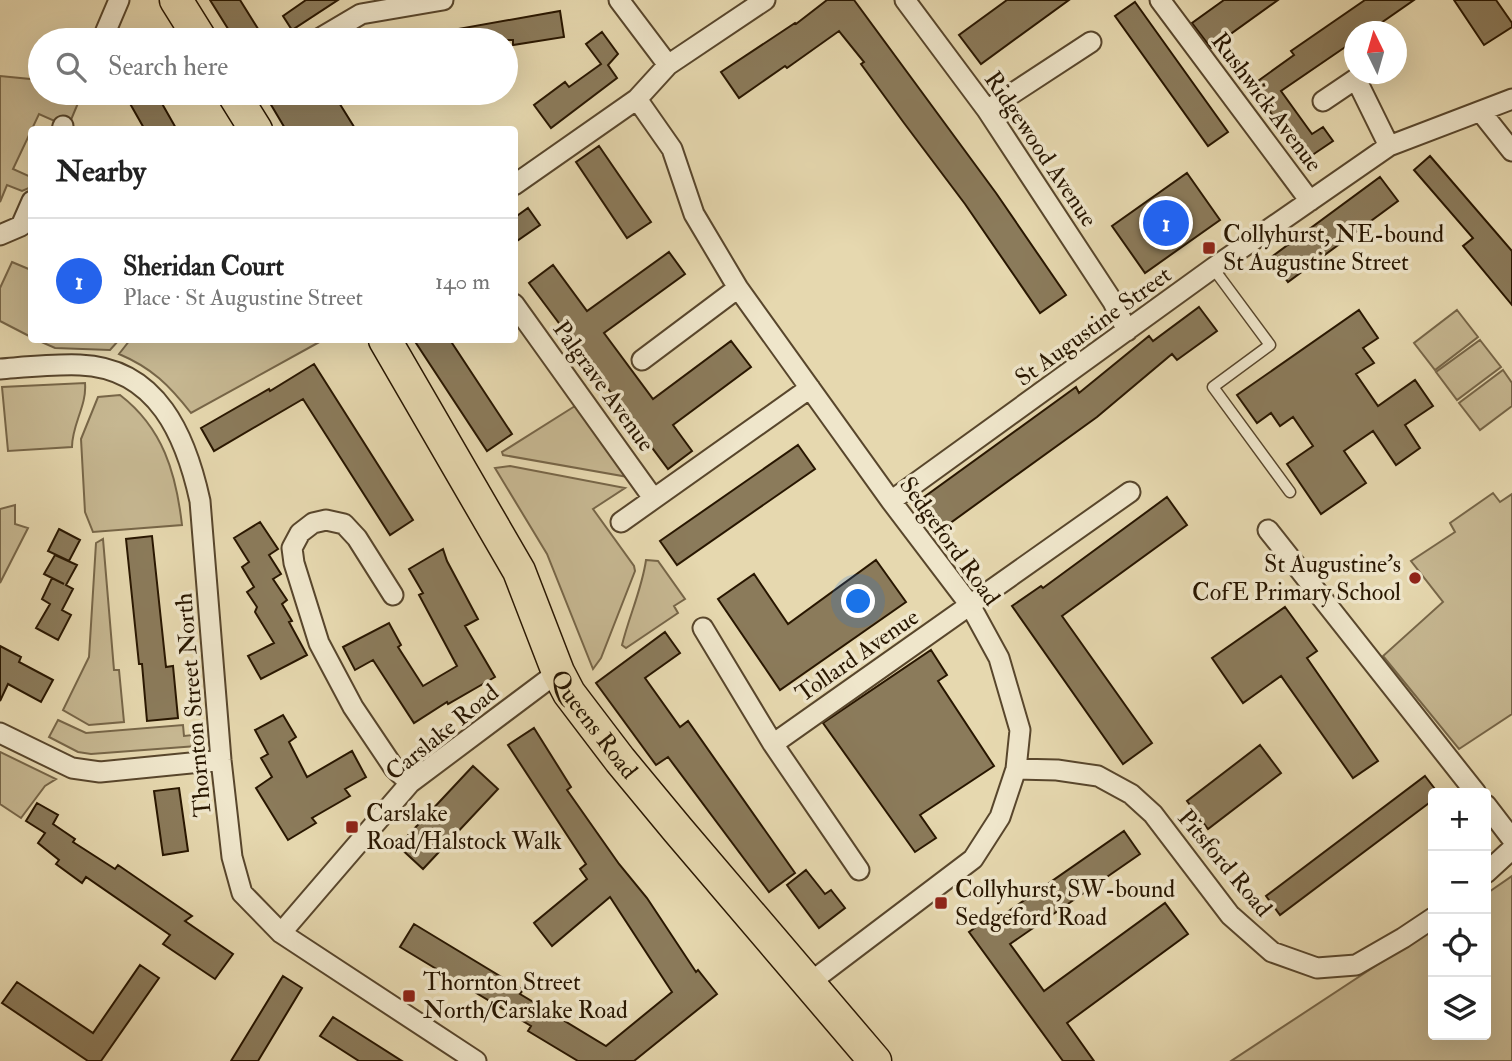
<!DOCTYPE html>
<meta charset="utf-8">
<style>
body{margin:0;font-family:"IM FELL Double Pica",serif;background:#f6f6f6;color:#222}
.controls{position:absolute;right:21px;bottom:21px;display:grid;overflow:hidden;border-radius:7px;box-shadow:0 7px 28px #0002}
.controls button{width:63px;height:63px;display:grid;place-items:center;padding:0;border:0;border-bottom:2px solid #e0e0e0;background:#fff;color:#222;font:35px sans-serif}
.compass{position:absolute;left:1344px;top:21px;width:63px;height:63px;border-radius:50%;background:#fff;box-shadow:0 7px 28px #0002;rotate:355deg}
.you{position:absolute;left:859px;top:602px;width:24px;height:24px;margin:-18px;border:5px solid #fff;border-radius:50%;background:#1a73e8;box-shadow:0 0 0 10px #1a73e833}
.badge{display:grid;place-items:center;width:46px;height:46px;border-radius:50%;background:#2563eb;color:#fff;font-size:23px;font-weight:700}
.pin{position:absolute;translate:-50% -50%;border:4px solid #fff;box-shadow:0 2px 7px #0006}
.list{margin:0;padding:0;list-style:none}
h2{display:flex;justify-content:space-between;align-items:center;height:91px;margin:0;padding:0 28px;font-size:30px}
h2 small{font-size:23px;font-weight:400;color:#767676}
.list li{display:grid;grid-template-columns:46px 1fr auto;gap:21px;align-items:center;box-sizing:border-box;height:126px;padding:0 28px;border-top:2px solid #e0e0e0}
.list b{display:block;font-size:26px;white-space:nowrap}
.list p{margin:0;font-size:23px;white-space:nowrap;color:#767676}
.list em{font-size:23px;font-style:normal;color:#767676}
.icon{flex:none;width:38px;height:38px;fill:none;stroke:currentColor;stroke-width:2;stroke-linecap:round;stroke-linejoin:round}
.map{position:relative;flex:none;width:1512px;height:1061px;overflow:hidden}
.search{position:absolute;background:#fff;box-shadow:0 7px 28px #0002;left:28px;top:28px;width:490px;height:77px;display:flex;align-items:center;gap:18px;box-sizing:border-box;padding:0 24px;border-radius:38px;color:#767676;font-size:26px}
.panel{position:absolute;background:#fff;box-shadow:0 7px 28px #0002;left:28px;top:126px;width:490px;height:217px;border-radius:7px}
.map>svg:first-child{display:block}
.green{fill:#c6b791;stroke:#776648;stroke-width:2}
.building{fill:#8b7b5b;stroke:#281600;stroke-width:2}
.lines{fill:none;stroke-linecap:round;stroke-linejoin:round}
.service-casing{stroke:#58462c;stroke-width:13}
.minor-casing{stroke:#58462c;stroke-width:23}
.trunk-casing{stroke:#281600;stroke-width:35}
.service{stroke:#efe6cb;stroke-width:10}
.minor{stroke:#efe6cb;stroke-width:19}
.trunk{stroke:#e6d8af;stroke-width:32}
.poi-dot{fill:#8f2418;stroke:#efe6cb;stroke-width:2.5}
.labels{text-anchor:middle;stroke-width:7;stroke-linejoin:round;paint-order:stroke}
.street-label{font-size:24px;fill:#281600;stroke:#efe6cb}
.poi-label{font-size:24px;fill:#281600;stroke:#efe6cb;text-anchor:start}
</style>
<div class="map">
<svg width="1512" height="1061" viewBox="0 0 1512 1061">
<rect width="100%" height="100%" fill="#e6d8af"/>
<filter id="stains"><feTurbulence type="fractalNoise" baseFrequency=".00286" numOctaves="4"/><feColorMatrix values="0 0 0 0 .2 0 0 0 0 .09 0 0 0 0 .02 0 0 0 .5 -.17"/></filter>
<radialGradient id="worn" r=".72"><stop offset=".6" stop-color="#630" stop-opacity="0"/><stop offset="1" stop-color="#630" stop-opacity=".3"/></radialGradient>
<!-- green -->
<path class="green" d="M0,76L40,80V93H72L81,96L68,127L39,114L13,169L31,177L29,188L22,191L7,185L0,202Z
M12,262L31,270V337L0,321V288Z
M1457,310L1478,337L1435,370L1414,343Z
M37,340H119L110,350L55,348Z
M130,340H323L191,413C169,385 152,368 119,354Z
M1480,340L1501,367L1457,400L1436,372Z
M1503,370L1512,383V406L1480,430L1459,403Z
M85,383C87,406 72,424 72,447L8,451L2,387Z
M120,395C163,428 176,473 182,525L93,532L85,512L81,439L98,397Z
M575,406L628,477L503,455L502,452Z
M510,466L625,488L593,509L634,566L635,571L601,658L593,669L547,554L495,468Z
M1493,493L1500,502L1512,494V714L1459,749L1383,656L1443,602L1411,561L1455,532L1450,523Z
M15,505V524L28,528L0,583V509Z
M103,539L114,670H119L124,722L89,725L63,710L89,657L96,543Z
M646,560L658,561L685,599L674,606L678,613L626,648L622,645C629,616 642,589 646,560Z
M58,720L86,733L183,725L184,736L202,734V742L197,746L91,754L78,752L49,737Z
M0,752L56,779L45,786L21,818L0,804Z
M1512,876V1061H1231L1433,928V1035H1486V894Z"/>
<!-- building -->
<path class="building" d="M210,0H240L265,40H235Z
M306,0H338L292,30L283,16Z
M827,0H854L996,193L1066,295L1040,313L965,204L904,123L861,64L864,62L839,31L787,68L785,66L739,98L721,72L795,23L796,24Z
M1007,0H1069L981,64L959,35Z
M1224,0H1278L1211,48L1192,23Z
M1365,0H1414L1368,32H1354V41L1281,91L1312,134L1323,127L1333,141L1305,160L1251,86L1294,55L1291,51Z
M1454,0H1496L1512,23V27L1484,45Z
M1135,2L1228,132L1208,146L1115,16Z
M560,11L564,37L513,45V40H459L458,29Z
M602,32L618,54L608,65L617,78L551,128L534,105L565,82L569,87L601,64L586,44Z
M124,93H156L177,130H145Z
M264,93H333L356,130H286Z
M599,146L651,222L627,238L576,162Z
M1430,156L1512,251V305L1463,246L1473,238L1414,170Z
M1187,173L1220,220L1145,273L1112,226Z
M1380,177L1398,201L1288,282L1270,258Z
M528,208L540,225L514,243V218Z
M669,252L685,274L604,333L653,399L731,341L751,367L673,425L692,451L668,469L529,283L553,265L587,311Z
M1199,307L1217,331L1177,360L1172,354L1097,417L942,529L920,500L1076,387L1079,393L1149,336L1153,341Z
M1359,310L1378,338L1363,348L1374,363L1356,374L1378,406L1415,380L1433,406L1405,425L1420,448L1396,465L1373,431L1344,451L1366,483L1321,514L1287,464L1313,446L1293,417L1280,426L1271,413L1257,423L1237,395Z
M414,340H450L512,434L487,451Z
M314,364L413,520L390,535L303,399L214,451L201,428L269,389L270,391Z
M798,445L815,469L677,565L660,541Z
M1167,497L1187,525L1062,616L1152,743L1123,764L1012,606L1041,586L1043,588Z
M260,522L278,549L269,555L281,574L273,579L287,600L282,604L292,621L289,622L307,655L261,679L248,656L274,643L255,612L257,607L247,592L254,587L242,567L249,562L234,538Z
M59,529L80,540L69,561L48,551Z
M152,536L166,667L173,666L178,718L147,721L142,664H139L126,539Z
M443,549L447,561L478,619L465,626L495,677L448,704L447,702L414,723L373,660L355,670L343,647L389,623L401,645L398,647L423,686L457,666L419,595L423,593L409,569Z
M55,555L77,565L66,585L73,589L62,610L71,615L58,640L36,628L50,604L42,599L52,578L64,584L44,574Z
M876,560L906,602L780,690L718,599L754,574L788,624Z
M1285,607L1317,651L1307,658L1378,761L1353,778L1281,676L1243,703L1212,658Z
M665,632L680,653L645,678L680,727L688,721L795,873L769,892L668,757L656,765L596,683Z
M0,646L21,657L19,662L53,680L41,702L8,684L0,701Z
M931,650L947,675L938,681L994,766L920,815L936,838L915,852L823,723Z
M283,715L296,737L289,742L307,777L352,751L366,777L345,789L350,796L312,818L316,823L288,840L256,788L272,777L261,758L268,754L255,730Z
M534,728L571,787L567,790L619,864L647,898L696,972L698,970L717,994L634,1061H578L528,1031L531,1026L400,947L414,924L523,990L520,994L606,1046L672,992L610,897L552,946L534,923L587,879L580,869L586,864L508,745Z
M1260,745L1281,773L1208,829L1187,801Z
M473,766L498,789L423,869L398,846Z
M1425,776L1438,793H1433V800L1280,915L1266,896Z
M179,788L188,851L163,855L154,791Z
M37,803L58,815L53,824L75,839L73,842L115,869L118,865L192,916L185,921L233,954L215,979L163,944L170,935L86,877L82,883L56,864L59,860L38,843L45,833L26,821Z
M1124,831L1140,854L1010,944L1044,991L1165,903L1188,934L1067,1023L1094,1061H1063L969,932L990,917L993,922Z
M806,870L825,894L831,890L845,908L819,928L787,885Z
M140,965L159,978L101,1061H88L2,1003L17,982L93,1033Z
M283,976L302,988L258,1061H231Z
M333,1017L402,1061H359L320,1036Z"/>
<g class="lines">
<defs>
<path id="service" d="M1213,268L1270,345L1213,387L1290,492"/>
<path id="minor" d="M619,0L668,65
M905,0L987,110L1113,302L1127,331
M1160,0L1310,201
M102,40L119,0
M317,40L361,14L443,0
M1356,79L1389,146
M637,99L672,149L694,214L738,288L891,501L970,605L999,658L1020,730L1016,769L1000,817L973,859L808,984
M1323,101L1363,74
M987,110L1091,42
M1481,112L1512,151
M62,130L63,126
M514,185L637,99L668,65L765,0
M0,235L21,226L32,201
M514,304L653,498
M642,360L738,288
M0,369C26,367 54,364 80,365C158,368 186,437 200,501L221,760L232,857L242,893L281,933L476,1061
M891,501L1213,268L1389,146L1512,99
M621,522L810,388
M1268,530L1476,793
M393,595L357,538L344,524L326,520L313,523L300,533L292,548L294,563L319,643L353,707L394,768L410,783
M703,628L773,744
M0,733L72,768L100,772L221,760
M1016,769L1057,770L1098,776L1131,794L1153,814L1230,915L1272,952L1317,968L1356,965L1403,938L1433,918
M1486,805L1512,839
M859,870L773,744L1130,492
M1486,873L1512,849
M281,933L410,783L558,672"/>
<g id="trunk">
<path d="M176,0L201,40"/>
<path d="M233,93L256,130"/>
<path id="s1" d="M385,340L519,571L558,672L569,693L620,760L678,830L875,1061"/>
</g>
</defs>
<!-- service casing -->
<use href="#service" class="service-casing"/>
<!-- minor casing -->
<use href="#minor" class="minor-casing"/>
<!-- trunk casing -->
<use href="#trunk" class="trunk-casing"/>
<!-- service -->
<use href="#service" class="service"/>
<!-- minor -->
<use href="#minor" class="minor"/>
<!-- trunk -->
<use href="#trunk" class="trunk"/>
</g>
<!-- markers -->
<g class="poi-dot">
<rect x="1202" y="241" width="14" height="14" rx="3.5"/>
<circle cx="1415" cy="578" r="7"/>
<rect x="345" y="820" width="14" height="14" rx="3.5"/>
<rect x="934" y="896" width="14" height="14" rx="3.5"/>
<rect x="402" y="989" width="14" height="14" rx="3.5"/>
</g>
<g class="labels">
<!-- street labels -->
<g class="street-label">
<text transform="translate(1267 102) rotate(53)" y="8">Rushwick Avenue</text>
<text transform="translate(1041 149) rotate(56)" y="8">Ridgewood Avenue</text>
<text transform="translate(1093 326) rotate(-36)" y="8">St Augustine Street</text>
<text transform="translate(604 386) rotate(54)" y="8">Palgrave Avenue</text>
<text transform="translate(950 541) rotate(54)" y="8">Sedgeford Road</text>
<text transform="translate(857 655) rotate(-35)" y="8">Tollard Avenue</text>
<text transform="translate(193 705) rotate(-95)" y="8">Thornton Street North</text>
<text dy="8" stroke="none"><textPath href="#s1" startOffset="439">Queens Road</textPath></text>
<text transform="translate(442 732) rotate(-39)" y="8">Carslake Road</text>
<text transform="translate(1225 863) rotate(50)" y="8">Pitsford Road</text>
</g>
<!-- poi labels -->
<g class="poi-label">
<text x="1223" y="242">Collyhurst, NE-bound<tspan x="1223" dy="28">St Augustine Street</tspan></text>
<text x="1401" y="572" text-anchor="end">St Augustine's<tspan x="1401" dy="28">CofE Primary School</tspan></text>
<text x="366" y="821">Carslake<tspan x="366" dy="28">Road/Halstock Walk</tspan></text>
<text x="955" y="897">Collyhurst, SW-bound<tspan x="955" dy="28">Sedgeford Road</tspan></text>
<text x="423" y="990">Thornton Street<tspan x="423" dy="28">North/Carslake Road</tspan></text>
</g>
</g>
<rect width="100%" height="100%" filter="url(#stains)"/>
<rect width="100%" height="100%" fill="url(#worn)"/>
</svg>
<div class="controls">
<button>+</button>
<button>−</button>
<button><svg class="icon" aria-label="locate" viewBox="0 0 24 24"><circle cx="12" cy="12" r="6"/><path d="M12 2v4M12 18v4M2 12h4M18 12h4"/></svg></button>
<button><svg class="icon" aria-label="layers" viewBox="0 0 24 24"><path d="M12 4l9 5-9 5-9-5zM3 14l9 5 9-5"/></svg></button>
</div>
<svg class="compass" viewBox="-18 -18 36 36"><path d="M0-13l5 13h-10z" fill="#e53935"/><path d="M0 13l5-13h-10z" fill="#767676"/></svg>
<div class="you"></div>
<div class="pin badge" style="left:1166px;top:223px">1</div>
<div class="search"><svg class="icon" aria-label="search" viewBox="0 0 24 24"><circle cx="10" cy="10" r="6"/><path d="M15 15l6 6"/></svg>Search here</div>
<section class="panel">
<h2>Nearby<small></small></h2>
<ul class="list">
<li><span class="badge">1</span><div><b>Sheridan Court</b><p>Place · St Augustine Street</p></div><em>140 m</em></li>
</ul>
</section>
</div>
